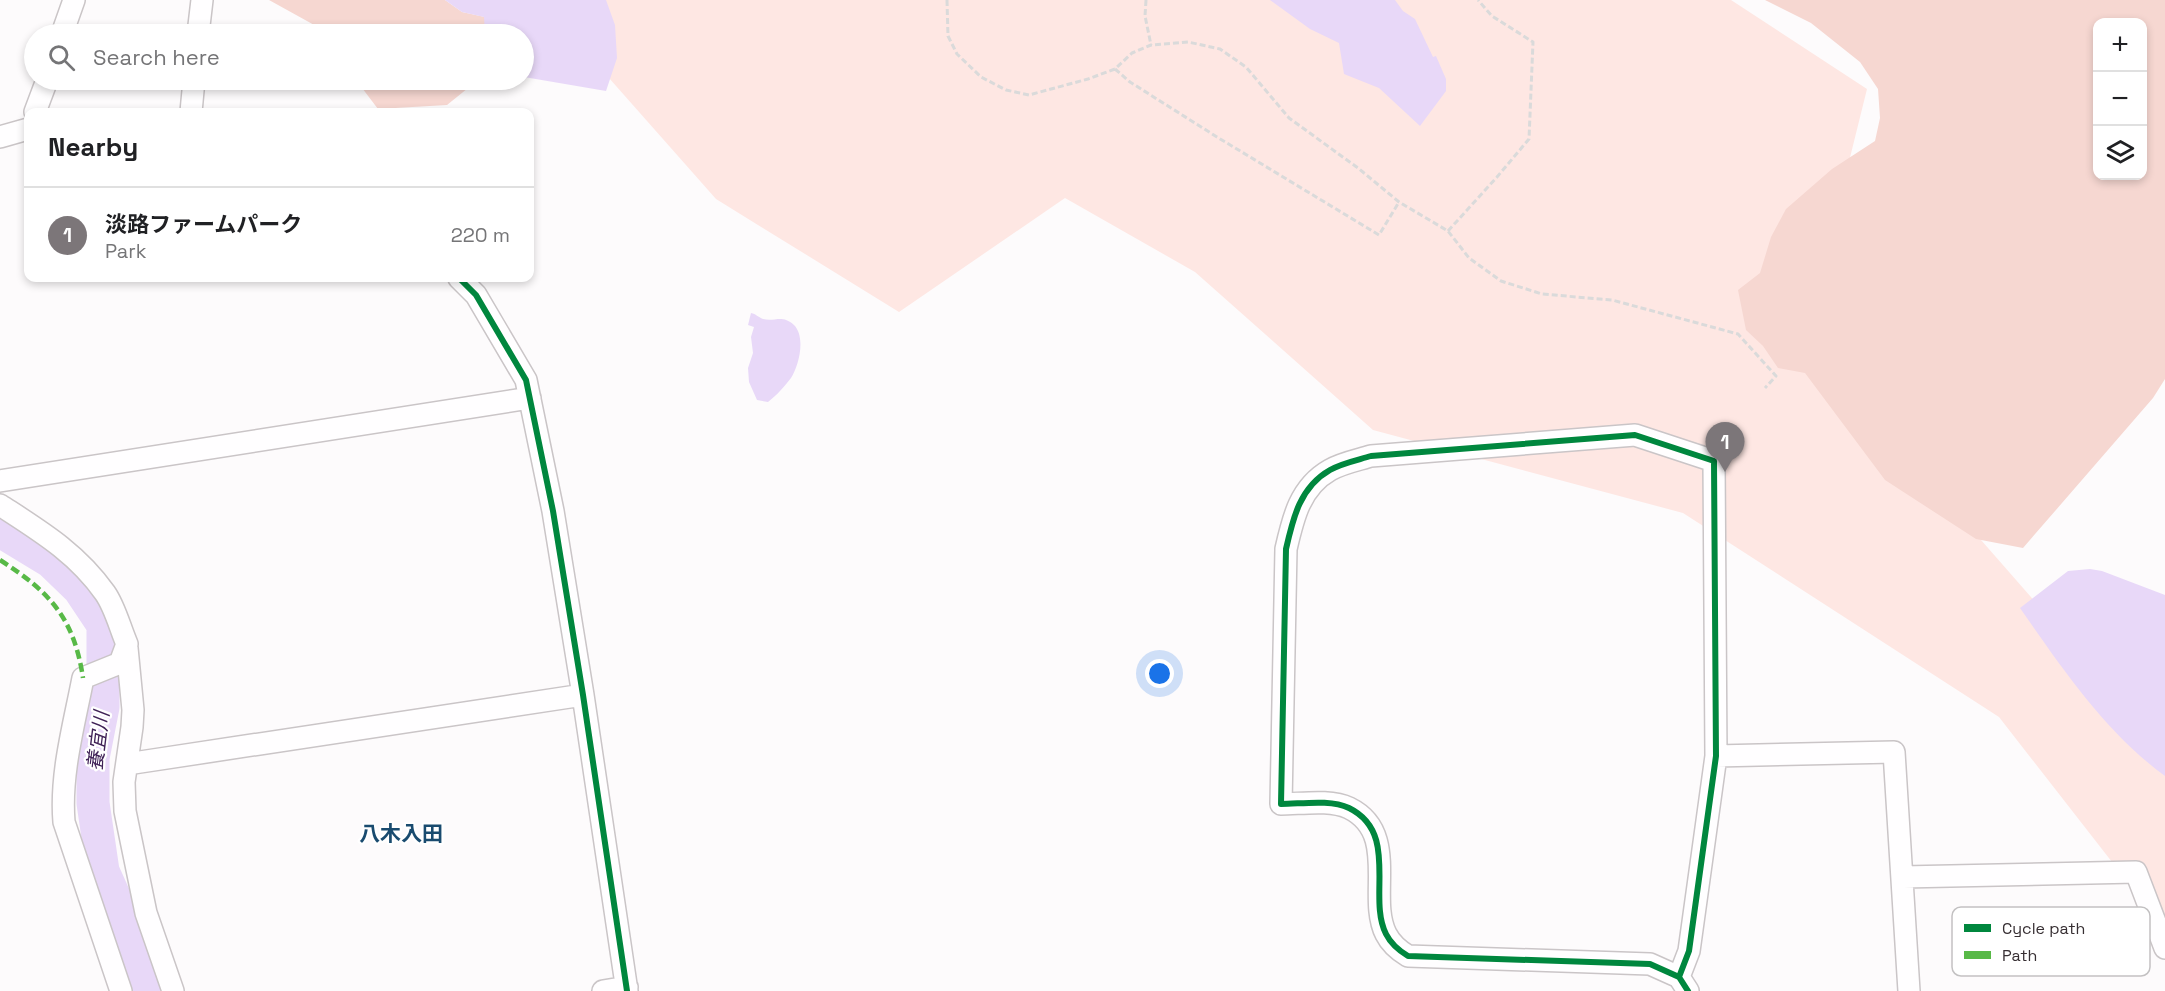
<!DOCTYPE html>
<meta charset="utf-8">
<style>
body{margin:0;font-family:"Space Grotesk","Noto Sans JP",sans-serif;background:#f2f2f2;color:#202124}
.controls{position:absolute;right:18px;top:18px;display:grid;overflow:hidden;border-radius:12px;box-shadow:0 3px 9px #0003}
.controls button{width:54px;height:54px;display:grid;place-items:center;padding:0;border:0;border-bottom:2px solid #e0e0e0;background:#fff;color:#202124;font:30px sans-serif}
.you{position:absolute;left:1160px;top:674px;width:21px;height:21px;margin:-15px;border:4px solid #fff;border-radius:50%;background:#1a73e8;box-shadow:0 0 0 9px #1a73e833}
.badge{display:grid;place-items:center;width:39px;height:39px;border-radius:50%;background:#7c7679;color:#fff;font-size:20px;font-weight:700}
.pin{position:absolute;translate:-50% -50px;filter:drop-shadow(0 2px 3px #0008)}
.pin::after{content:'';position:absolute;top:32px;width:21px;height:18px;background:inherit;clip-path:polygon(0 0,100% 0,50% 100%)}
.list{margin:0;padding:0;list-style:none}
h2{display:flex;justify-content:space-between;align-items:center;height:78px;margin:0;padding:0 24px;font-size:26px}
h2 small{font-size:20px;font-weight:400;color:#757577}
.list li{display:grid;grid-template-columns:39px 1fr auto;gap:18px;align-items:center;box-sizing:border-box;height:96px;padding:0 24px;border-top:2px solid #e0e0e0}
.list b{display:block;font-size:22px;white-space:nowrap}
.list p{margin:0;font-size:20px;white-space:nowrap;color:#757577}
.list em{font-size:20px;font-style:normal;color:#757577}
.icon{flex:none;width:33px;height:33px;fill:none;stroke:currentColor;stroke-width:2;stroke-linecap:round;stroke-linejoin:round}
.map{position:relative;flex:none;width:2165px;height:991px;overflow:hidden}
.search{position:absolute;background:#fff;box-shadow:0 3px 9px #0003;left:24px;top:24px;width:510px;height:66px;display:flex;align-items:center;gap:15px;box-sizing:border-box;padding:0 21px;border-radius:33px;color:#757577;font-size:22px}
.panel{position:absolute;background:#fff;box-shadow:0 3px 9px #0003;left:24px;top:108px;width:510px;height:174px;border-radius:12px}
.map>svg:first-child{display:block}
.green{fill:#fee7e3}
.forest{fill:#f6d7d1;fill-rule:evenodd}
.water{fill:#e8d8f8}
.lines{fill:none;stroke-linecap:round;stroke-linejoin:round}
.river{stroke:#e8d8f8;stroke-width:33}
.minor-casing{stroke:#cac5c7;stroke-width:24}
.path{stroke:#dadada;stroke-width:3;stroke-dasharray:6 3;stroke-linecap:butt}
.minor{stroke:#fffeff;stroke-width:21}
.quiet{stroke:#58b947;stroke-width:4.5;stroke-dasharray:9 4.5;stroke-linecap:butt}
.cycleway-casing{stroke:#fff;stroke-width:10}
.cycleway{stroke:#00873e;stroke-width:6}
.labels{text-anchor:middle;stroke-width:4.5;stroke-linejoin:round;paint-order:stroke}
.water-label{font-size:20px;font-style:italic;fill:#402257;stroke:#fff}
.quarter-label{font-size:21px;font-weight:bold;fill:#194b6f;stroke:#fff}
.key{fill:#fff;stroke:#c3c1c2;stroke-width:1.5}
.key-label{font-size:16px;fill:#372f33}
</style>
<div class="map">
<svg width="2165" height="991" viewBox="0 0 2165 991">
<rect width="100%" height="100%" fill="#fdfbfc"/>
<!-- green -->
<path class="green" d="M540,0H1731L1867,89L1805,339L2080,653L2165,765V930L1999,717L1683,513L1373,430L1195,272L1065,198L899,312L716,199Z"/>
<!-- forest -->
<path class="forest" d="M269,0H445L462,12L485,17V34H323L316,26Z
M1765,0H2165V379L2153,398L2023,548L1976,539L1885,480L1805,373L1778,368L1763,346L1746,330L1738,290L1760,273L1771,237L1786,209L1832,169L1875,141L1880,118L1878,89L1860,62L1811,23ZM2098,22H2142V176H2098Z
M356,80H478L447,105L378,109Z"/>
<!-- water -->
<path class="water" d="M445,0H606L615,25L617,58L606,91L524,77V34H485L484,17L462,12Z
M1270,0H1395L1403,11L1415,19L1433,57L1436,56L1446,79V91L1420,126L1379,88L1344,74L1339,43L1310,29Z
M751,313C756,314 758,317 763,319C775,322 782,314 794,325C806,337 799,366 791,378C785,386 776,396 768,402L757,400L749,382L748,368L753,353L751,337L754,327L748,325Z
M2090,569L2102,571L2165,595V776C2105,732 2062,668 2020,608L2068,571Z"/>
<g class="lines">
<!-- river -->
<path class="river" d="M0,531L51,562L79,589L103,625V707L93,758V803L103,871L121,911L144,991"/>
<defs>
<path id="minor" d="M62,34L74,0
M198,34L202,0
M35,112L47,80
M191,112L194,80
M0,137L28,129
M459,278L476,295L526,380L553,511L583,695L627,991
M0,481L530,398
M0,505C40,531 77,553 105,593C115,607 120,628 127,644L120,663L83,678C74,725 60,774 64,822L121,991
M127,648L133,710L132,727L124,782L125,811L146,913L173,991
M1716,756L1894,752L1909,991
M127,764L583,695
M1903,877L2136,872L2165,948
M1679,977L1689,951L1716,756L1714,461L1635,435L1371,456C1358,460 1342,463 1330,470C1300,487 1293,518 1286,549L1281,804C1301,804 1330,799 1349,808C1400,833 1367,897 1386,934C1391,944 1398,950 1408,956L1650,964L1679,977L1688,991
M603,991L627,987"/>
</defs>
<!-- minor casing -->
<use href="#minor" class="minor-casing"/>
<!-- path -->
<path class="path" d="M947,0L948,36L957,54L981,77L1006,90L1029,95L1088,79L1115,69L1132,53L1151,45L1188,42L1220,49L1246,67L1289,118L1358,168L1399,202L1448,231L1469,258L1501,281L1542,294L1612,300L1738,334L1776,376L1765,388
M1146,0L1145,16L1151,45
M1115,69L1130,82L1217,137L1379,235L1399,202
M1448,231L1497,177L1529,139L1533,42L1492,16L1478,0"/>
<!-- minor -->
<use href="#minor" class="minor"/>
<!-- quiet -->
<path class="quiet" d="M0,560C50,592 74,618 83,678"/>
<defs>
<path id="cycleway" d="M459,278L476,295L526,380L553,511L583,695L627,991
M1679,977L1689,951L1716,756L1714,461L1635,435L1371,456C1358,460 1342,463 1330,470C1300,487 1293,518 1286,549L1281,804C1301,804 1330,799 1349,808C1400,833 1367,897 1386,934C1391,944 1398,950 1408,956L1650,964L1679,977L1688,991"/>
</defs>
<!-- cycleway casing -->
<use href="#cycleway" class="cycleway-casing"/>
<!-- cycleway -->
<use href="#cycleway" class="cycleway"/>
</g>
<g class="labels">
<!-- water labels -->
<g class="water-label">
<text transform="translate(98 741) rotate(-83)" y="7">養宜川</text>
</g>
<!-- quarter labels -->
<g class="quarter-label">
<text x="401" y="841">八木入田</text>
</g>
</g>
<!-- legend -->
<rect x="1952" y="907" width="198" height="69" rx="9" class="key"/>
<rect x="1964" y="924" width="27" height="8" fill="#00873e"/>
<rect x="1964" y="951" width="27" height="8" fill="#58b947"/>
<g class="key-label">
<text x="2002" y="934">Cycle path</text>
<text x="2002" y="961">Path</text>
</g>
</svg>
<div class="controls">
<button>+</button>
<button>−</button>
<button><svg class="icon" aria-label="layers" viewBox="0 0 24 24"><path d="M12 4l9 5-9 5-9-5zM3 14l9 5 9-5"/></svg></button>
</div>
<div class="you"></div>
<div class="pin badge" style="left:1725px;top:472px">1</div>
<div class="search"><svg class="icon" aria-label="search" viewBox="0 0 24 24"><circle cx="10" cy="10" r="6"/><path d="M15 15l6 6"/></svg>Search here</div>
<section class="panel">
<h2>Nearby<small></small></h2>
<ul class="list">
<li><span class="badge">1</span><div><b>淡路ファームパーク</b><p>Park</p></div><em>220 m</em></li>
</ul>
</section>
</div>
